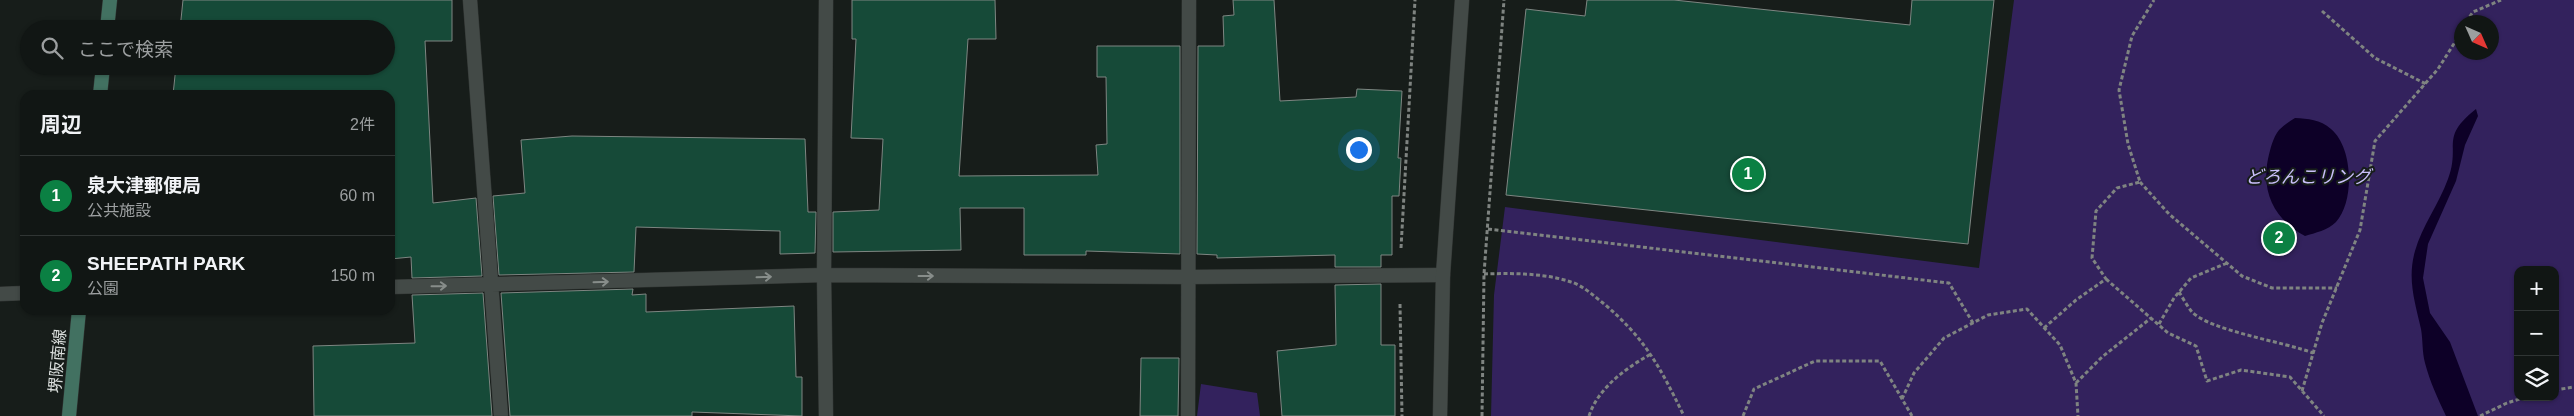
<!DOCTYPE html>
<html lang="ja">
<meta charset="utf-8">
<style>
body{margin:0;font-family:Helvetica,"Noto Sans JP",sans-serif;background:#1e2322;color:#f1f3f6}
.controls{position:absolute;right:15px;bottom:15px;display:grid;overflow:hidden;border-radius:10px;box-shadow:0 1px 4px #0004}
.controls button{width:45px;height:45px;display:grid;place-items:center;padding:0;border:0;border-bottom:1px solid #303534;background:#111614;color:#f1f3f6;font:25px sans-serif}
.compass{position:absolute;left:2454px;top:15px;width:45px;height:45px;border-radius:50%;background:#111614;box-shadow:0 1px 4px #0004;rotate:135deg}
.you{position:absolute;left:1358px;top:149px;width:18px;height:18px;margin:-12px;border:4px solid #fff;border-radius:50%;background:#1a73e8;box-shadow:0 0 0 8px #1a73e833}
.badge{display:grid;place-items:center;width:32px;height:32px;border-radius:50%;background:#0b8043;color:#fff;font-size:16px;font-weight:700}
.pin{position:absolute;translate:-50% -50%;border:2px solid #fff;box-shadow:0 1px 5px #0006}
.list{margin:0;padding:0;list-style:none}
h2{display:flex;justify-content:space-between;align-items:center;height:65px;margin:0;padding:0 20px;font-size:21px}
h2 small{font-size:16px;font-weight:400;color:#9c9fa0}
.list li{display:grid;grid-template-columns:32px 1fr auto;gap:15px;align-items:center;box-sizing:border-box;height:80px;padding:0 20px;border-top:1px solid #303534}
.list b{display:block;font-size:19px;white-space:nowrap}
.list p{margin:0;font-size:16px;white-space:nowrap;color:#9c9fa0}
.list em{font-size:16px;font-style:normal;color:#9c9fa0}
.icon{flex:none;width:28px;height:28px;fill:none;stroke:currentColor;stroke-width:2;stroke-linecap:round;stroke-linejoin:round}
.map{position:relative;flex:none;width:2574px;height:416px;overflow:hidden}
.search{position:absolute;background:#111614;box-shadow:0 1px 4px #0004;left:20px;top:20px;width:375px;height:55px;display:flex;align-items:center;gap:12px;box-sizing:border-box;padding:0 18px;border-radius:28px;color:#9c9fa0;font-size:19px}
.panel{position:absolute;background:#111614;box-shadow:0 1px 4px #0004;left:20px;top:90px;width:375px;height:225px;border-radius:15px}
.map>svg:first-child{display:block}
.green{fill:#33225d;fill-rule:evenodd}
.water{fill:#0d0027}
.building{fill:#164a38;stroke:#7e8682}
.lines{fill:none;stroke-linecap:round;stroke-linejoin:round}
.minor-casing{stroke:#333735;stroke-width:15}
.tertiary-casing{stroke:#333735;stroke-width:15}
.secondary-casing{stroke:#333735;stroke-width:15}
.path{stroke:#7f8481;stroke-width:3;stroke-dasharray:4 2.5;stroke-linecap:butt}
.minor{stroke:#434a47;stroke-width:14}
.tertiary{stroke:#434a47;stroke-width:14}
.secondary{stroke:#427161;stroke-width:14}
.oneway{stroke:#878d8a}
.labels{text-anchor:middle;stroke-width:4;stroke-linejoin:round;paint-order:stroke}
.street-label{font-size:16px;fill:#dbdfdd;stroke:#171d1a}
.water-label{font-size:18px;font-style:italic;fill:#c9bff9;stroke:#171d1a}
</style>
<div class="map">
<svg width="2574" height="416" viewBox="0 0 2574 416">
<rect width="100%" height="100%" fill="#171d1a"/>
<!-- green -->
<path class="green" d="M2014,0H2574V416H1491L1494,295L1505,207L1979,268ZM2462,22H2492V52H2462ZM2518,270H2555V397H2518Z
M1201,384L1257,393L1260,416H1197Z"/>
<!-- water -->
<path class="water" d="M2476,109L2478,116L2465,145L2456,181L2428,244L2423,278L2430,313L2450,342L2478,416H2446C2438,399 2430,382 2425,363C2422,352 2423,340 2421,329C2415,302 2407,279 2415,251C2422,226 2439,204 2448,179C2461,145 2439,138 2476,109Z
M2295,118C2308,119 2320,119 2331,129C2353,147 2355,201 2336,222C2328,230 2315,233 2305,236C2275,220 2261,193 2268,159C2270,150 2273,137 2279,130C2284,125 2290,121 2295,118Z"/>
<!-- building -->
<path class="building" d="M183,0H452V41H425L433,203L476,198L482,276L412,278L411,257L390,259V95H173L176,66H386V29H180Z
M852,0H995L996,39H968L959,176L1098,175L1096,145L1107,144L1106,77H1097V46H1180V254L1086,251V255H1024V208H960L961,250L833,252V212L879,210L883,139L851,138L856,39H852Z
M1233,0H1274L1280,101L1356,97L1357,89L1402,91L1398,158H1401L1399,196H1392V255H1381V267H1335V255L1217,258V255L1197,254L1198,46H1224L1223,16L1234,15Z
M1587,0H1674L1910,25L1912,0H1994L1968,244L1506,195L1526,9L1585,16Z
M572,136L805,139L808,212H816L815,253L780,254V231L636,227L634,272L499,275L493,196L525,193L521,140Z
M1381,284V345H1395V416H1282L1277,351L1336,345L1335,285Z
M633,289L632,295L646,294V312L794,306L796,377H802V416L692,412V416H510L501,293Z
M483,293L492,416H314L313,346L415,343L412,295Z
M1141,358H1179L1178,416H1140Z"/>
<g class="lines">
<defs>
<path id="minor" d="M470,0L501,416
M390,287L824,275L1189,277L1443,275
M0,294L25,293
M826,416L824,275L826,0
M1188,416L1189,0"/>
<path id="tertiary" d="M1440,416L1443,275L1462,0"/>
<path id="secondary" d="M107,29L110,0
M100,95L103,66
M69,416L79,310"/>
</defs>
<!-- minor casing -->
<use href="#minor" class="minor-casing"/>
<!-- tertiary casing -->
<use href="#tertiary" class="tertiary-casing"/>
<!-- secondary casing -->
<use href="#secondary" class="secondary-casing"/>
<!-- path -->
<path class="path" d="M2322,11L2375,58L2426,84
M2466,22L2473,12L2501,0
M2140,182L2169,214L2242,276L2272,288H2337
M1488,229L1949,283L1973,323
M1401,248L1415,0
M1484,274C1513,273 1544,273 1571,282C1582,285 1594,296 1603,303C1645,338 1660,367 1684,416
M2106,279L2168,333L2196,346L2207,381L2241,370L2290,377L2324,416
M2179,292C2183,298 2187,306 2192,312C2211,331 2285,342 2313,353
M1400,304L1402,416
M2159,324L2174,298L2191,278L2227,263
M2044,328L2076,300L2106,279L2092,258L2096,211L2117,188L2140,182L2128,144L2119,90L2132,36L2154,0
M2076,383L2102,357L2151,318
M2555,390L2574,387
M2302,391L2322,323L2360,230L2375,141L2438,69L2462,31
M1902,399L1914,373L1944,338L1988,315L2027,309L2060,345L2076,383L2078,416
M1482,416L1484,274L1504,0
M1589,416C1598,388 1626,368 1651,354
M1743,416L1754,389L1815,361H1880L1912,416
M2480,416L2507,403L2526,397"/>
<!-- minor -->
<use href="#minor" class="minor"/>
<!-- tertiary -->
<use href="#tertiary" class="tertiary"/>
<!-- secondary -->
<use href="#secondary" class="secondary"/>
</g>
<!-- one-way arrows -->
<defs><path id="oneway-shaft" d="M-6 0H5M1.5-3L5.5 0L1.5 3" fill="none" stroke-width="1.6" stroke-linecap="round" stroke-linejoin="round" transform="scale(1.25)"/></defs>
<g class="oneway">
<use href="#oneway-shaft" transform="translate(926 276)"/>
<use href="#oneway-shaft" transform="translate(764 277) rotate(-2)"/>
<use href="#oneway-shaft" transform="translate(601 282) rotate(-2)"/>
<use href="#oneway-shaft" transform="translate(439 286) rotate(-1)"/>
</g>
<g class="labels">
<!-- street labels -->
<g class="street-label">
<text transform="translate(57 361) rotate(-85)" y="6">堺阪南線</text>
</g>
<!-- water labels -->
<g class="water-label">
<text x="2308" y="183">どろんこリング</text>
</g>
</g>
</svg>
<div class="controls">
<button>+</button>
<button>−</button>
<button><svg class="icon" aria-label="layers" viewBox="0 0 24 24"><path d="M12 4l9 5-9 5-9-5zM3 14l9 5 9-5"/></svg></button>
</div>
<svg class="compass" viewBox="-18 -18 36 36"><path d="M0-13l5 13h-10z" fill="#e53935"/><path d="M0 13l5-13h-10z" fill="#9c9fa0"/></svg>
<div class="you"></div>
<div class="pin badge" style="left:1748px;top:174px">1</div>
<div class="pin badge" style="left:2279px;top:238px">2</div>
<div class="search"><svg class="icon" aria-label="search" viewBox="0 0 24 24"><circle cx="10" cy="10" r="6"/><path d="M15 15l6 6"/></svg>ここで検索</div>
<section class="panel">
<h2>周辺<small>2件</small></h2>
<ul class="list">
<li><span class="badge">1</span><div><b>泉大津郵便局</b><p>公共施設</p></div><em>60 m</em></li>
<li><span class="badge">2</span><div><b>SHEEPATH PARK</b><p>公園</p></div><em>150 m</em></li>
</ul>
</section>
</div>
